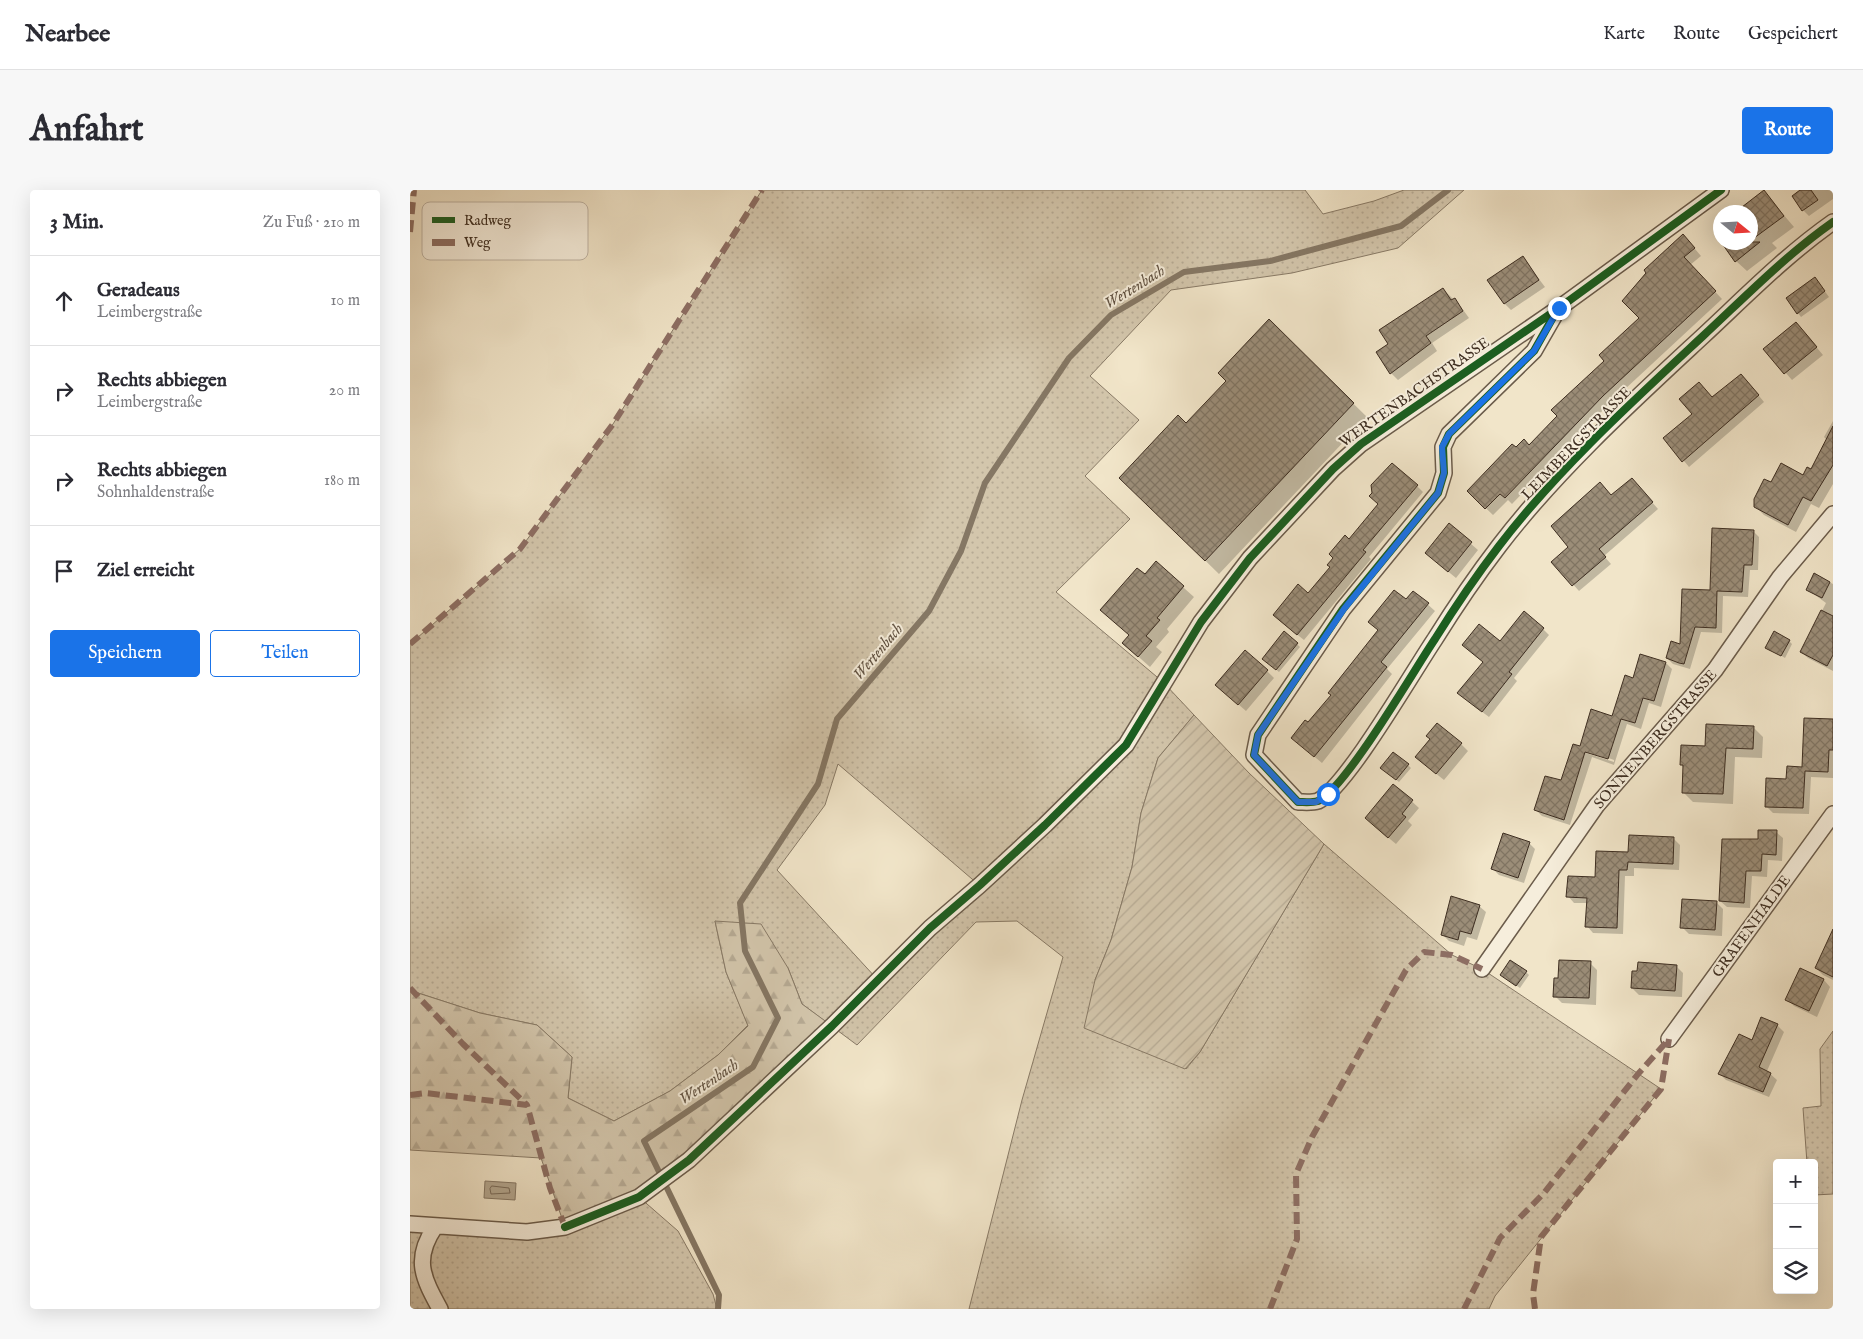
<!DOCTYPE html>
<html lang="de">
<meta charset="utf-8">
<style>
body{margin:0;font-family:"IM FELL English",serif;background:#f7f7f7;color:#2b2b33}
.controls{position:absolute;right:15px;bottom:15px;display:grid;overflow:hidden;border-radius:5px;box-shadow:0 5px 20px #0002}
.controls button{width:45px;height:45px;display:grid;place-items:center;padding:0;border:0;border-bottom:1px solid #e1e1e2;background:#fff;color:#2b2b33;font:25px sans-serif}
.compass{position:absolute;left:1303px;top:15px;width:45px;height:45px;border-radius:50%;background:#fff;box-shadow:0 5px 20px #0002;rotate:108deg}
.stop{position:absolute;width:15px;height:15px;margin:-11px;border:4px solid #1a73e8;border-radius:50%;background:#fff}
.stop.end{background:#1a73e8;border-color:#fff;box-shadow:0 1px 5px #0008}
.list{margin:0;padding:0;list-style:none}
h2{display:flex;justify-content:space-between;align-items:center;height:65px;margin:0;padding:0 20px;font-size:21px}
h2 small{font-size:16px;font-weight:400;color:#7c7c81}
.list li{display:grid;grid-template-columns:32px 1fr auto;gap:15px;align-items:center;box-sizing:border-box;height:90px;padding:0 20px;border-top:1px solid #e1e1e2}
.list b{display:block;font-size:19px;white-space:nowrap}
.list p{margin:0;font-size:16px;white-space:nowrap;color:#7c7c81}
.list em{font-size:16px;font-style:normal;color:#7c7c81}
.actions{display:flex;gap:10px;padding:15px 20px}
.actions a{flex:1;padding:11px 0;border:1px solid #1a73e8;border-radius:5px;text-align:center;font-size:18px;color:#1a73e8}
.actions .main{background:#1a73e8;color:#fff}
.icon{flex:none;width:28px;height:28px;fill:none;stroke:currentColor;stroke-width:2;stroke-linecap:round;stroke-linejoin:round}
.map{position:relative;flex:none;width:1423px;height:1119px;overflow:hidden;border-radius:5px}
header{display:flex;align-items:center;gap:30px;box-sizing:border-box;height:70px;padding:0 25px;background:#fff;border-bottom:1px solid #e1e1e2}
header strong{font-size:24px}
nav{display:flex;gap:28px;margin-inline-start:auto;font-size:18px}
.intro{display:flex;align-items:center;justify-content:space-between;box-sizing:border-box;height:120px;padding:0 30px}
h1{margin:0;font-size:35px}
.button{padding:12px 22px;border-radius:5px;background:#1a73e8;color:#fff;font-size:18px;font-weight:700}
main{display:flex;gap:30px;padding:0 30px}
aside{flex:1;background:#fff;border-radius:5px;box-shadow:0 5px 20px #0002}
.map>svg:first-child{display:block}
.grass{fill:url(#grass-dots);stroke:#887a66;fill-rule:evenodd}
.forest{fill:url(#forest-firs);stroke:#887a66}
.garden{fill:url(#garden-furrows);stroke:#887a66}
.water{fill:#b4a790;stroke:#857764}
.shadow{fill:#0003;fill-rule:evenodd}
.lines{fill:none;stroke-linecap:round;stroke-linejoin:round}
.shore{stroke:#796a58;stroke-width:1}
.stream{stroke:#857764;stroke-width:6}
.building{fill:url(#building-cross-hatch);stroke:#3e2e21}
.street-casing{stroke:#6b5c4b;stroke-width:18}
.street{stroke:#f6eedc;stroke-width:15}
.quiet{stroke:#8d6e63;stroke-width:6;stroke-dasharray:12 6;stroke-linecap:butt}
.cycleway-casing{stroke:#f6eedc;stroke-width:11}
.cycleway{stroke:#1b5e20;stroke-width:8}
.route{stroke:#1a73e8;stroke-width:6}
.labels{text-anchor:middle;stroke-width:4;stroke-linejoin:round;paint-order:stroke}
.street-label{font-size:15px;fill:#3e2e21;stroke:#f6eedc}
.water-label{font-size:16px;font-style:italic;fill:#615242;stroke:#f6eedc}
.key{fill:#f6eedc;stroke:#bfb4a4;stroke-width:1}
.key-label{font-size:14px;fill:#3e2e21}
</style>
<header>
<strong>Nearbee</strong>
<nav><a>Karte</a><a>Route</a><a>Gespeichert</a></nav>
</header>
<div class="intro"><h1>Anfahrt</h1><a class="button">Route</a></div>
<main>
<aside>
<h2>3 Min.<small>Zu Fuß · 210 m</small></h2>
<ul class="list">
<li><svg class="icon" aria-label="ahead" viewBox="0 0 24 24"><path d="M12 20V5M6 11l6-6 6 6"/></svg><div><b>Geradeaus</b><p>Leimbergstraße</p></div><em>10 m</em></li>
<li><svg class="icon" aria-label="right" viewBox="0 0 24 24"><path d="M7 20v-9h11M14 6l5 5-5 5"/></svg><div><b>Rechts abbiegen</b><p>Leimbergstraße</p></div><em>20 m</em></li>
<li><svg class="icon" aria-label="right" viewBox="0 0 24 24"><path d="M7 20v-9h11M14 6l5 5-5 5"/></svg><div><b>Rechts abbiegen</b><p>Sohnhaldenstraße</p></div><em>180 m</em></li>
<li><svg class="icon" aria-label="arrive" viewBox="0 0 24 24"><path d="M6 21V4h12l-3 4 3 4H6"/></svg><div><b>Ziel erreicht</b></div></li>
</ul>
<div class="actions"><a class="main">Speichern</a><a>Teilen</a></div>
</aside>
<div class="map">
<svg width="1423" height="1119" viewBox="0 0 1423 1119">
<defs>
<pattern id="grass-dots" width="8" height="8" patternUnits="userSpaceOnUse" patternTransform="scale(1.25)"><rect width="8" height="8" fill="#d3c6ac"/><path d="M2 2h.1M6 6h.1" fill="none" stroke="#b6aa94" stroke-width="1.8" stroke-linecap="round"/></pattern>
<pattern id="forest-firs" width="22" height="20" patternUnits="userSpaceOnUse" patternTransform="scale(1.25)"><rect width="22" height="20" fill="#d3c6ac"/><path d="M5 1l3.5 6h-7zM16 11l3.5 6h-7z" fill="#b6aa94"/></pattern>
<pattern id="garden-furrows" width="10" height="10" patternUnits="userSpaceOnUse" patternTransform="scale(1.25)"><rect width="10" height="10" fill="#d3c6ac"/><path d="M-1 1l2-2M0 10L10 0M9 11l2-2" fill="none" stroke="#b6aa94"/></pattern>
<pattern id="building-cross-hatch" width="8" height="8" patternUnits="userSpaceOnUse" patternTransform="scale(1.25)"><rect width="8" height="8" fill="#9b8d78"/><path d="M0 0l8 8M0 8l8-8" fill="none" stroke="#807462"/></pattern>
</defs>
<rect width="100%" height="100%" fill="#f1e5c9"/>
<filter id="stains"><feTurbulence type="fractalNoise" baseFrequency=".004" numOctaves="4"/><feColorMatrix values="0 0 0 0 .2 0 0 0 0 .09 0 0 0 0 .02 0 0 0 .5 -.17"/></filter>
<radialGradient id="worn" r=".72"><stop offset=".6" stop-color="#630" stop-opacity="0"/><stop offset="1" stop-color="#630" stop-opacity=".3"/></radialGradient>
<!-- grass -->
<path class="grass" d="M352,0H895L913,24L964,11L994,0H1054L988,58L882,83L761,100L680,186L729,230L675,286L720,329L646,402L753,492L784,525L748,568L731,623L722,677L701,750L685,790L776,879L790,862L914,654L1042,765L1072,779L1251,899L1085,1106L1079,1119H559L612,910L653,767L607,731L566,732L447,855L392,814L378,778L305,731L316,782L338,835L308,865L260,901L204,931L158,908L162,867L127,835L70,823L5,802L0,798V454L110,359L203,234ZM428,574L569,695L467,789L367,680L415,615Z
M1423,841V1004L1404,1005V973H1397L1393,918L1411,916L1410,859Z
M229,1007L268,1041L303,1104L307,1119H0V1034L117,1042Z"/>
<!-- forest -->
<path class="forest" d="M305,731L351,734L378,778L392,814L422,836L229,1007L155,1037L131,968L0,960V798L5,802L70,823L127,835L162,867L158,908L204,931L260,901L308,865L338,836L316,782Z"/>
<!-- garden -->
<path class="garden" d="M784,525L839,583L914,654L790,862L775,879L674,838L685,790L701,750L722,677L731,623L748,568Z"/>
<!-- water -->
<path class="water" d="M75,991L106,993L105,1010L74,1008Z"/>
<!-- shadow -->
<path class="shadow" d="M1392,0H1423V9L1399,26L1393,20Z
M1354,2L1384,37L1362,53L1367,58L1337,81L1326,71L1340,52V22H1333Z
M1310,40V50L1306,44Z
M1280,53L1291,66L1280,75L1312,109L1200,213L1102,314L1098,310L1083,325L1058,301L1106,259L1119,256L1149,226L1230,128Z
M1113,68L1135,97L1101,120L1094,113Z
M1408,92L1419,107L1391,127L1377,109Z
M1033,99L1051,117L1059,128L1022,153L1027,161L988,190L981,183L980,154Z
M859,131L957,227L809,384L724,301L776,235L818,191Z
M1393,141L1413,165L1382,190L1355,159Z
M1337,191L1354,212L1279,277L1255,248L1303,209Z
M1423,231V294L1409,318L1401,314L1386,342L1354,325L1345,316L1361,294L1393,287L1401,281L1417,250L1414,247Z
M1007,296L1013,302L959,367L961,369L894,450L870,431L898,405L940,351Z
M1228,296L1248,319L1194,366L1201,374L1169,401L1143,372L1160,357L1202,307Z
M1039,335L1068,360L1046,388L1024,370Z
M1343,341L1349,347L1348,380H1340L1338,407L1313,406L1312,443L1291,442L1280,479L1263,474L1257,468L1271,455Z
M746,373L784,407L757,439L759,442L746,457L752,462L740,477L713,453L720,445L735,386Z
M1405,385L1423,394V481L1398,468L1391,462L1416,413L1397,399Z
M1004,402L1025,421L977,479L982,484L912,573L882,548L898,534L922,505L969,441L960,432L996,411Z
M1133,439L1139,445L1104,488L1107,491L1079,527L1055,509L1090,452Z
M1379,451L1382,454L1375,468L1357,457Z
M887,454L890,457L869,482L857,472Z
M1231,465L1256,473L1262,479L1251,517L1239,513L1231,539L1217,534L1204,575L1182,567L1160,635L1132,626L1126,620L1151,592L1170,557L1203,527L1224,489ZM1176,560L1204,570V572L1176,563Z
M857,481L864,488L836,521L813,501Z
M1423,530V588L1401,587L1399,624L1363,623L1356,616L1378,590L1394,578Z
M1343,537L1353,547L1352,568L1325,567L1323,614L1283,612L1273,602L1274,578L1271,575L1296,557Z
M1051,554L1058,561L1034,590L1014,574Z
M998,575L1001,578L989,592L975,581Z
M984,595L1009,618L998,631L1002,635L986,654L963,635Z
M1366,642L1373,648L1372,671L1358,670L1357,687L1342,686L1340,718L1317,717L1310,711L1349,650Z
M1264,649L1270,655L1269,680L1224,678V686H1215L1213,744L1183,743L1177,736L1178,713H1164L1158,706L1219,663Z
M1119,653L1125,659L1114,693L1089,685L1083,679Z
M1306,712L1313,719L1312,746L1279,744L1272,737Z
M1069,716L1076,722L1067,750L1057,747L1054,756L1039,751L1032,744Z
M1423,744V790L1413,785L1406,778Z
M1180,773L1187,780L1186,815L1152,813L1145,806Z
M1266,776L1273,783L1272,807L1229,805L1222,798Z
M1390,780L1414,790L1420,797L1407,827L1384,816L1377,809Z
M1116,782L1119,785L1110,798L1095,788Z
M1352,829L1367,835L1374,842L1357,881L1367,890L1359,907L1316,890L1310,884L1342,852Z"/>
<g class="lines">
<!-- shore -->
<path class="shore" d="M82,996L99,998L100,1003L81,1004L80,999Z"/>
<!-- stream -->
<path class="stream" d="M308,1119L309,1105L234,951L343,877L368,828L335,761L330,713L408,594L427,529L519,421L551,361L575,293L659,168L701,125L774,82L860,71L991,36L1038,0"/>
</g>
<!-- building -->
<path class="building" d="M1354,0L1374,26L1340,51V22H1336L1332,17Z
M1390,0H1401L1408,10L1392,21L1382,6Z
M1273,44L1285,58L1274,67L1306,101L1193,206L1095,308L1090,304L1075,319L1057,301L1102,254L1106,257L1114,249L1119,255L1147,226L1141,220L1194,171L1189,165L1229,128L1212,111L1236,83L1234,80Z
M1311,52H1350L1325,72Z
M1113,66L1129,90L1094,114L1077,90Z
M1405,87L1415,101L1387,124L1376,108Z
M1033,98L1041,110L1045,108L1053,121L1016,146L1021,153L980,184L966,162L978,154L969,140Z
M859,129L944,213L795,371L709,288L768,225L776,233L816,191L808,183Z
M1386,132L1407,157L1374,184L1353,159Z
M1331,184L1349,205L1272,272L1253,248L1282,224L1269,209L1289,192L1302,207Z
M1423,236V275L1401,311L1393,307L1378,335L1344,317V309L1354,289L1361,292L1371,273L1393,285L1397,277L1401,279Z
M982,273L1008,295L953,360L956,362L887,445L863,425L888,394L898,403L920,377L917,375L923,368L919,364L935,345L939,349L968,314L959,306L962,303L961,295Z
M1222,288L1243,312L1189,359L1196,367L1162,396L1141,372L1158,357L1141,336L1190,292L1201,305Z
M1039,333L1062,352L1038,382L1015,363Z
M1302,338L1344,340L1342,375H1334L1332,402L1307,401L1306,438L1285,437L1274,474L1269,473L1256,468L1261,451L1270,454L1272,399L1300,400Z
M746,371L774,396L747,428L750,430L736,446L742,451L728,467L712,453L719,445L690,420L727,378L735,384Z
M1404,383L1420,392L1412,408L1396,400Z
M984,400L996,409L1003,401L1019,413L971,472L977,477L904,567L881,548L895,530L898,532L921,505L918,503L968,440L958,432Z
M1411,420L1423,426V465L1417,476L1390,462Z
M1114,421L1134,438L1099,482L1102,484L1072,522L1047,503L1073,472L1052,455L1069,434L1090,451Z
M874,441L888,453L866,480L852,469Z
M1364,441L1380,450L1371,466L1355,458Z
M835,460L858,480L828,515L805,495Z
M1230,464L1256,472L1244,511L1233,508L1225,533L1211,529L1198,569L1175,562L1154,630L1124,620L1135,586L1151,590L1163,554L1170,556L1181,519L1202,526L1215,485L1223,488Z
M1394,528L1423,529V560H1419L1418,582L1395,581L1393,618L1355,617L1356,588L1376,589L1377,576L1392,577Z
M1027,533L1052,553L1026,584L1005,567L1020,549L1016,546Z
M1296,534L1344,536L1343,559L1316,558L1313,604L1272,603L1273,575H1270L1271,555L1295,556Z
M983,562L999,574L986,590L970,578Z
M983,594L1003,610L992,624L996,627L978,648L955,628Z
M1348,640H1367L1366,665L1352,664L1351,681H1336L1334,713L1309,711L1312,649H1348Z
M1093,643L1120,652L1108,688L1081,679Z
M1219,645L1264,647L1263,674L1218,672L1217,680H1209L1207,738L1175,737L1177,708L1156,707L1158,686L1185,687L1186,661L1218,662Z
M1041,706L1070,715L1061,744L1050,741L1048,750L1031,745Z
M1272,709L1307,711L1305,740L1270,738Z
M1423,739V787L1405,778Z
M1100,770L1117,781L1106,796L1090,785Z
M1149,770L1181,771L1179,808L1143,807L1144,788H1148Z
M1228,772L1267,775L1265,801L1221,798L1222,781H1227Z
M1390,778L1414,789L1399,821L1375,810Z
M1351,827L1368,834L1349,877L1361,883L1353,902L1308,884L1329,844L1342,850Z"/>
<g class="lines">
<defs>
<path id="street" d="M1147,121L1124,161L1039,244L1033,257L1034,283L1028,303L933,419L848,545L844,565L888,612C894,612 902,613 908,611C936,598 1004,480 1025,449C1045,417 1066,386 1089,356C1147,280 1223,211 1293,146C1335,107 1376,65 1423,32
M1072,779L1187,615L1305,480L1370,387L1423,324
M1259,849L1423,624
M0,1034L117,1042L155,1037L229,1007L279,970L422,836L520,738L570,695L635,635L716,555L791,432L840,368L923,279L951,254L1149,118L1311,0
M25,1037C3,1069 13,1088 30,1119"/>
</defs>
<!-- street casing -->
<use href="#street" class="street-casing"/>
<!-- street -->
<use href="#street" class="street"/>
<!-- quiet -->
<path class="quiet" d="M0,42L4,0
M0,454L110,359L203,234L352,0
M0,798L53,854L117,915
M0,905L15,903L117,915L140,998L155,1037
M860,1119L887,1049L886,984L902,947L996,780L1014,762L1042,765L1072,779
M1054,1119L1090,1048L1134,1003L1228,884L1259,849
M1125,1119L1123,1104L1131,1047L1251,899L1259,849"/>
<defs>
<path id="cycleway" d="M1146,122L1124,161L1039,244L1033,257L1034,283L1028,303L933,419L848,545L844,565L888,612C894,612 902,613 908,611C936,598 1004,480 1025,449C1045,417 1066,386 1089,356C1147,280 1223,211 1293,146C1335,107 1376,65 1423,32
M155,1037L229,1007L279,970L422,836L520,738L570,695L635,635L716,555L791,432L840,368L923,279L951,254L1149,118L1311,0"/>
</defs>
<!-- cycleway casing -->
<use href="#cycleway" class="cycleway-casing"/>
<!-- cycleway -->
<use href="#cycleway" class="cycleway"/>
</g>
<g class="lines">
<!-- route -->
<path class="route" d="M918,604L906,612H888L844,565L848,545L934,419L1028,303L1034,283L1032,257L1039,244L1124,161L1149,118"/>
</g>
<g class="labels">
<!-- street labels -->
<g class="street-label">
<text transform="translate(1004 202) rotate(-35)" y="5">WERTENBACHSTRASSE</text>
<text transform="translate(1166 253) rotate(-46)" y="5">LEIMBERGSTRASSE</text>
<text transform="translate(1245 549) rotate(-49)" y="5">SONNENBERGSTRASSE</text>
<text transform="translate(1341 736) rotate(-54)" y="5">GRAFENHALDE</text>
</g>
<!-- water labels -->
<g class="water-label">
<text transform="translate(724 96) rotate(-32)" y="6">Wertenbach</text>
<text transform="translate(467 461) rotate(-50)" y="6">Wertenbach</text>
<text transform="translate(298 891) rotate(-34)" y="6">Wertenbach</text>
</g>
</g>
<!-- legend -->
<rect x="12" y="12" width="166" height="58" rx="8" class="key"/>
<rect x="22" y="27" width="23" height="6" fill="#1b5e20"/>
<rect x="22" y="49" width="23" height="7" fill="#8d6e63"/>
<g class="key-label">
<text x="54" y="35">Radweg</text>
<text x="54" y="57">Weg</text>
</g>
<rect width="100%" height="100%" filter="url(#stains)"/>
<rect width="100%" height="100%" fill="url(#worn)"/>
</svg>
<div class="controls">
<button>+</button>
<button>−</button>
<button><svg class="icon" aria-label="layers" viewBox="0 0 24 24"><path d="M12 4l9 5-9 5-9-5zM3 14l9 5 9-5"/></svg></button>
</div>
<svg class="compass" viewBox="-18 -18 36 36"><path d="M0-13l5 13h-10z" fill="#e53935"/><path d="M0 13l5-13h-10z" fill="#7c7c81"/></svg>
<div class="stop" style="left:918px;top:604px"></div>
<div class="stop end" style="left:1149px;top:118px"></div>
</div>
</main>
